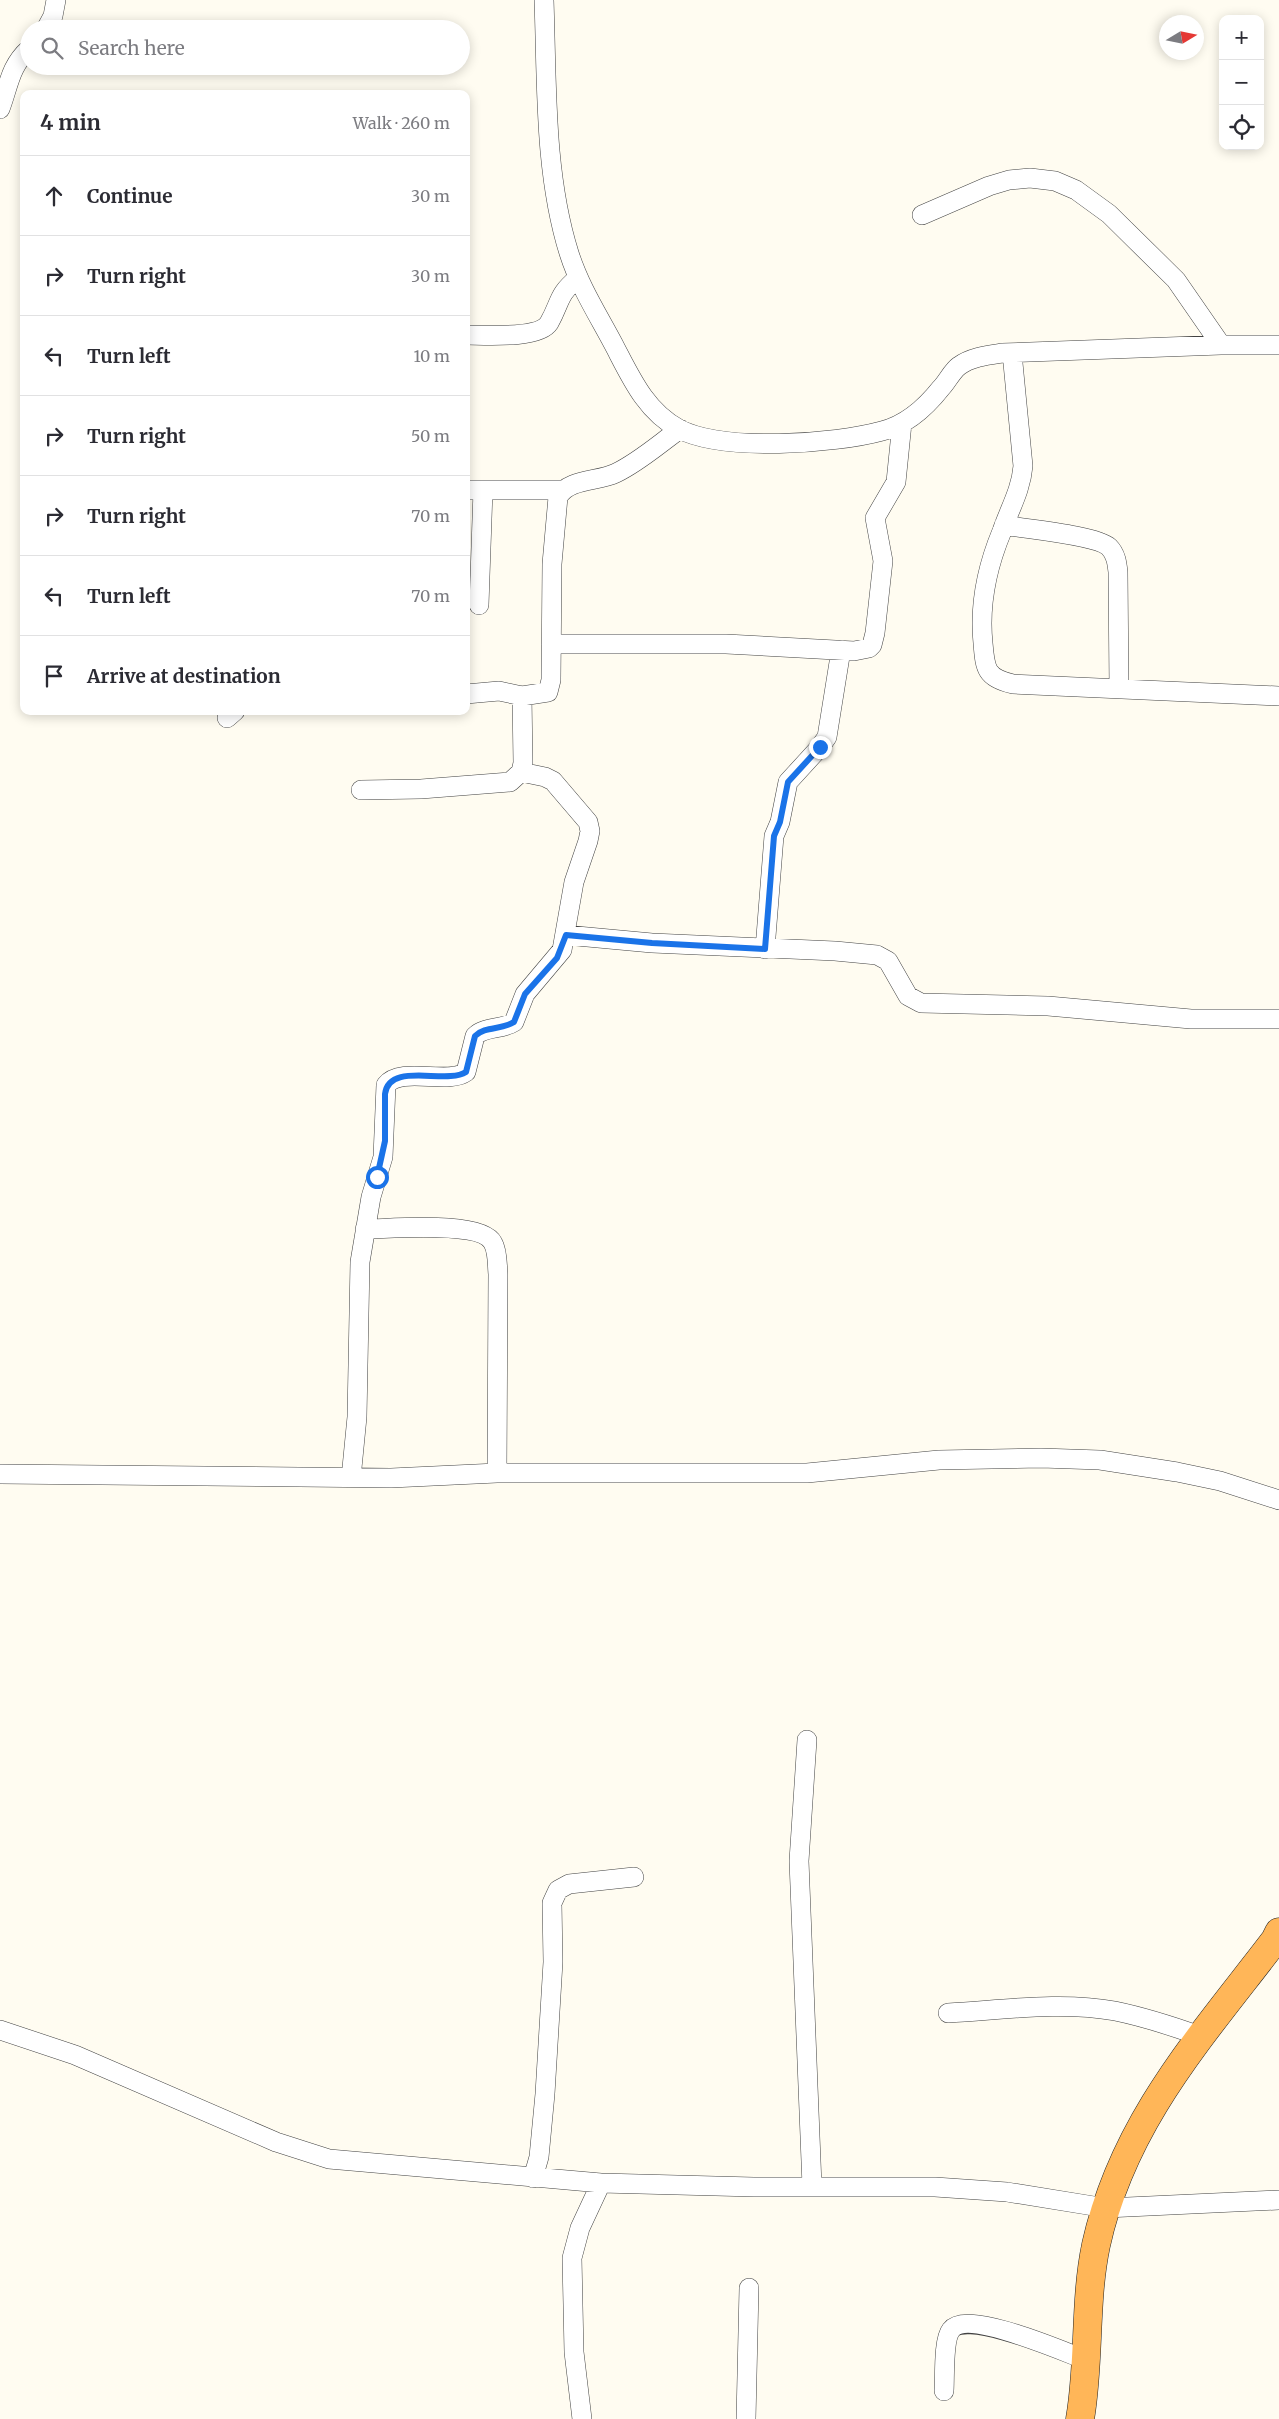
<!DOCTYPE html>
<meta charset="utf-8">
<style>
body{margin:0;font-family:Merriweather,serif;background:#f2f2f3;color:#2b2b33}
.controls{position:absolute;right:15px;top:15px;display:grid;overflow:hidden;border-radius:10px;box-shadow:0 2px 12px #0003}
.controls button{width:45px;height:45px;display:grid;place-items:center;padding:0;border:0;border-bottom:1px solid #e1e1e2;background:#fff;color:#2b2b33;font:25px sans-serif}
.compass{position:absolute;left:1159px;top:15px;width:45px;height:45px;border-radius:50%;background:#fff;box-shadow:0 2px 12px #0003;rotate:80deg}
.stop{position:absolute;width:15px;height:15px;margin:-11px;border:4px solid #1a73e8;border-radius:50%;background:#fff}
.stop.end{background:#1a73e8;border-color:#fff;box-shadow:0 1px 5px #0008}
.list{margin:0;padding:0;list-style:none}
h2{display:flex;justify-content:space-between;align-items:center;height:65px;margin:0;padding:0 20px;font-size:21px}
h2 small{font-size:16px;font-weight:400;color:#7c7c81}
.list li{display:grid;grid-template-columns:32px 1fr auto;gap:15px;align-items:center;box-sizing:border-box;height:80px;padding:0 20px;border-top:1px solid #e1e1e2}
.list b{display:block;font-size:19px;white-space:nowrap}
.list em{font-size:16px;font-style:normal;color:#7c7c81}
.icon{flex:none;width:28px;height:28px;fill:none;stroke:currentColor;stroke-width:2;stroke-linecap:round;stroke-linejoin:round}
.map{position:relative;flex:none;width:1279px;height:2419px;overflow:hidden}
.search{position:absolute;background:#fff;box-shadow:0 2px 12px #0003;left:20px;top:20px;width:450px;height:55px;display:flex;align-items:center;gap:12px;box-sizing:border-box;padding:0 18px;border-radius:28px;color:#7c7c81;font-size:19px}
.panel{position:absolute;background:#fff;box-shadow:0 2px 12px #0003;left:20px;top:90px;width:450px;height:625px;border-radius:10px}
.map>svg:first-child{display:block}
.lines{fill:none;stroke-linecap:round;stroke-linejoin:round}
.minor-casing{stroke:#424242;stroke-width:20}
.trunk-casing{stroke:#202020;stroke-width:29}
.minor{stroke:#fff;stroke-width:19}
.trunk{stroke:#ffb658;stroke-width:28}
.route{stroke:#1a73e8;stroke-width:6}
</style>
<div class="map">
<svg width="1279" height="2419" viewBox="0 0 1279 2419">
<rect width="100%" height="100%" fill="#fffcf1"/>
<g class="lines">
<defs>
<path id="minor" d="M544,0C547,84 544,173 569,253C580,288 600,318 616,349C632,380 647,412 679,429C724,452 834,444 882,431C906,425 926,407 941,388C947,382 952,371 959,366C971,357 989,355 1002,353L1221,345H1279
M46,29L53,16L56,0
M0,109C9,85 10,66 29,49
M922,215L989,186L1009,180L1030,178L1055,181L1076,190L1109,214L1176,280L1221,345
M466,335C484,335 539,339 549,323C561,302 557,295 578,278
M1012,353L1023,466C1021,490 1010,508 1002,531C987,567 979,604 983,643C985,669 986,678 1013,684L1279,696
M466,490H562
M1004,525C1024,529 1096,535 1109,547C1116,554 1117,563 1118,572L1119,689
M479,605L483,490
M551,644H726L854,651L869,648L872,645L875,633L883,561L875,518L896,482L902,423
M466,694L499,691L522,696L548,692L551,680L552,564L558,497C569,478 598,482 616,473C639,462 659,444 680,429
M227,718L235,711
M361,790L421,789L510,782L521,772L523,763L522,696
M566,935L652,943L835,951L877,955L888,961L908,996L921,1003L1048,1006L1191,1019H1279
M765,949L774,836L780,822L788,782L820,747L827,737L841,650
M365,1229C389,1229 482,1220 493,1243C498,1252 497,1264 498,1274L497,1473
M0,1474L391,1478L497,1473H807L939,1460L1041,1458L1100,1460L1177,1472L1220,1481L1279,1500
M351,1478L357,1417L360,1262L371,1197L383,1157L386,1085C401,1066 448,1085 466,1072L475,1036C485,1026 502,1030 514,1022L525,994L562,950L574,882L588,841L590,831L588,822L553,781L545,777L521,772
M807,1740L799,1861L812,2186
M948,2013C1003,2010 1061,2001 1115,2011C1144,2017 1172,2026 1200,2036
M0,2030L75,2055L276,2142L329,2159L601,2183L754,2187H935L1007,2192L1106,2208L1279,2200
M533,2178L539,2157L545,2094L553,1962L552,1903L558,1890L569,1884L634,1877
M944,2391C945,2377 943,2340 951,2330C967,2309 1064,2352 1086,2360
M582,2419L574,2352L572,2258L580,2228L601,2183
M746,2419L749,2288"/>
<path id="trunk" d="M1080,2419C1090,2362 1084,2302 1096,2245C1123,2122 1201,2037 1275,1940L1279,1932"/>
</defs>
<!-- minor casing -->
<use href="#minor" class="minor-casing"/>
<!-- trunk casing -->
<use href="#trunk" class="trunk-casing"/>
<!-- minor -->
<use href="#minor" class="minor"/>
<!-- trunk -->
<use href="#trunk" class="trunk"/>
</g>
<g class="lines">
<!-- route -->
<path class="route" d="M377,1177L385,1141V1094C389,1061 446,1085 466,1072L475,1036C485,1026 502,1030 514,1022L525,994L557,958L566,935L652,943L765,949L774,836L780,822L788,782L820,747"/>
</g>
</svg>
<div class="controls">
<button>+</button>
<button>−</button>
<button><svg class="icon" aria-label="locate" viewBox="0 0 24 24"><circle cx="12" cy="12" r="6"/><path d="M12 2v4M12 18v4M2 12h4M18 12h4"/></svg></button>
</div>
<svg class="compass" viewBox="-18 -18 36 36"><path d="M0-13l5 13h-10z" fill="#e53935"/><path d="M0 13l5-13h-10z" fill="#7c7c81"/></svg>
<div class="stop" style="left:377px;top:1177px"></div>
<div class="stop end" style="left:820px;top:747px"></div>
<div class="search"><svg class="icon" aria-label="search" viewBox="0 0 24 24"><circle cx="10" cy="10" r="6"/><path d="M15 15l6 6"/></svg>Search here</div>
<section class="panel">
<h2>4 min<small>Walk · 260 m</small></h2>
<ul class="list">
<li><svg class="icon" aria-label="ahead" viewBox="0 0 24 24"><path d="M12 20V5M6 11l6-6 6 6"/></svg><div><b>Continue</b></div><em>30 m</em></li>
<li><svg class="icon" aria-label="right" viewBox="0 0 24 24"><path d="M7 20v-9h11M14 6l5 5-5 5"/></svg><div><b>Turn right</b></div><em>30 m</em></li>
<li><svg class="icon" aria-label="left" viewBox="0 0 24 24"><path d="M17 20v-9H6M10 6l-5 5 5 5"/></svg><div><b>Turn left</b></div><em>10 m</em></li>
<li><svg class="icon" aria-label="right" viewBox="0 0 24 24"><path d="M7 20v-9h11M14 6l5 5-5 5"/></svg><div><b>Turn right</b></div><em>50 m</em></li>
<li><svg class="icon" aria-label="right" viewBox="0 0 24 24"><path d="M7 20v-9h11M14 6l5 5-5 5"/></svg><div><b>Turn right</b></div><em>70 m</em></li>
<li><svg class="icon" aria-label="left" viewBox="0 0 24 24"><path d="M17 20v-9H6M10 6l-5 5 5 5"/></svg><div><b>Turn left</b></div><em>70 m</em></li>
<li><svg class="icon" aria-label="arrive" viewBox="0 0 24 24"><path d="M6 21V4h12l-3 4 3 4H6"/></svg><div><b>Arrive at destination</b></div></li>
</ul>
</section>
</div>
